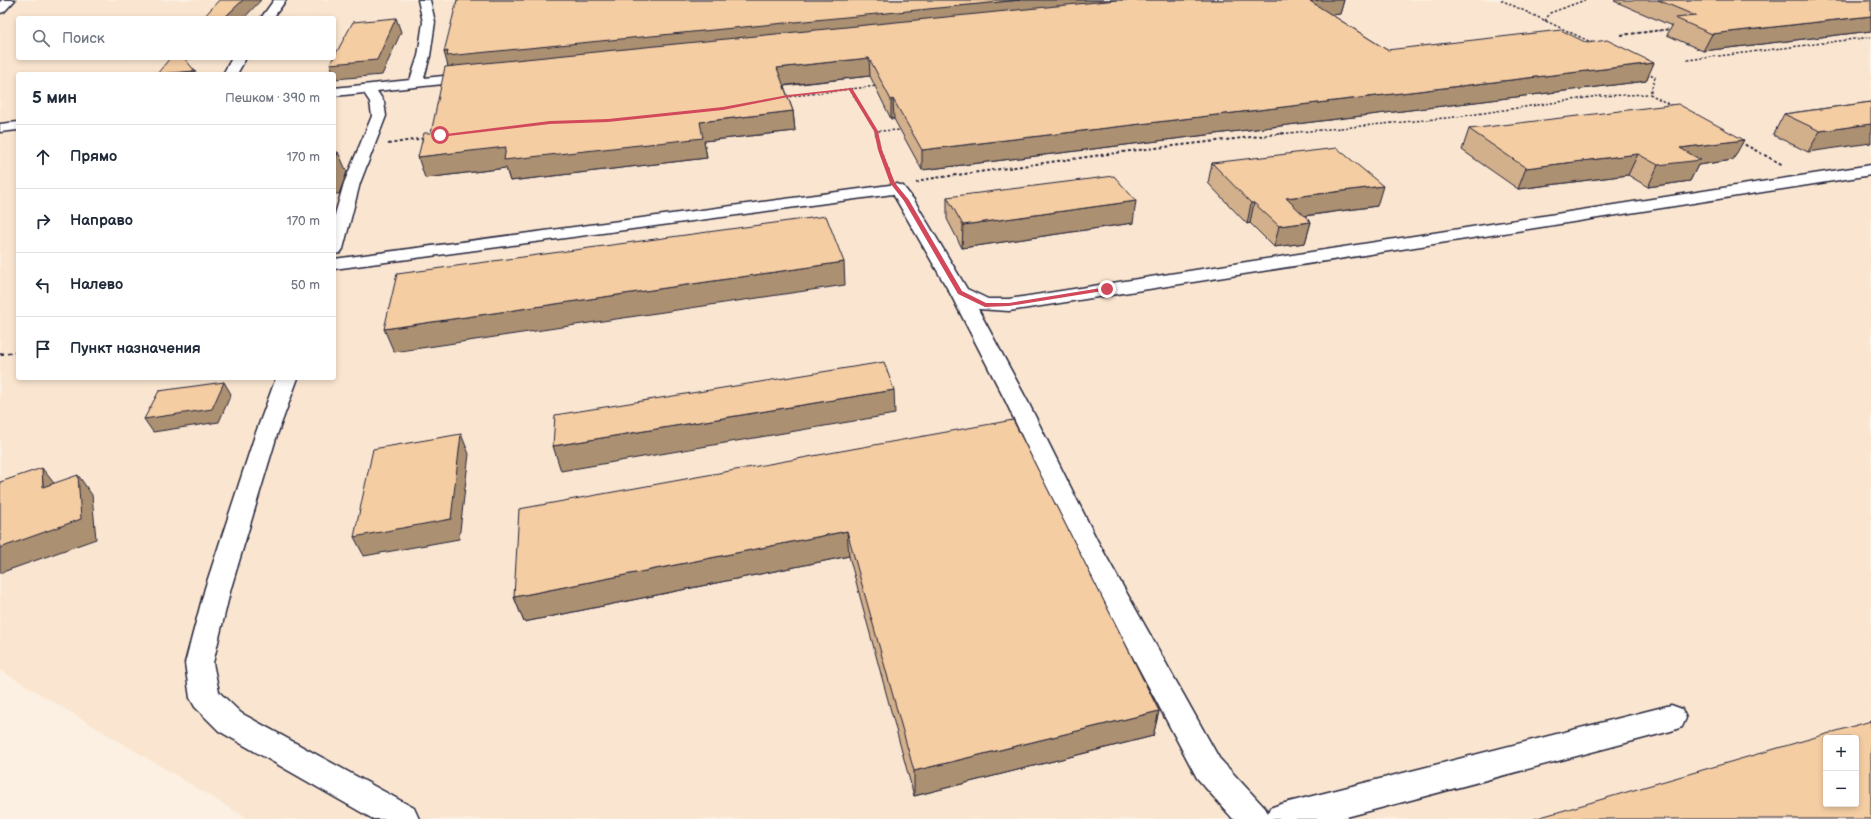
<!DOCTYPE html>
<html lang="ru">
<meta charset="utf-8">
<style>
body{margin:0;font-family:"Balsamiq Sans",sans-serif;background:#f6f6f7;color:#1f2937}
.controls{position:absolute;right:12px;bottom:12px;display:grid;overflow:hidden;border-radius:4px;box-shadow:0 2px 6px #0003}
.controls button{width:36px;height:36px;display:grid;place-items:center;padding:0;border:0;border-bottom:1px solid #e0e1e3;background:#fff;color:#1f2937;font:20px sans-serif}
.stop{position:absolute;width:12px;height:12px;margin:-9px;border:3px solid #d1495b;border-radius:50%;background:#fff}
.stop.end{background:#d1495b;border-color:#fff;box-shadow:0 1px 4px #0008}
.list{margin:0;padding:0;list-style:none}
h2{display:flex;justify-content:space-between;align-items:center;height:52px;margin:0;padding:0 16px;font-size:17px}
h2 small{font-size:13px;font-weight:400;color:#747a83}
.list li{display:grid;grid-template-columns:26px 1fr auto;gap:12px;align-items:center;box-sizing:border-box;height:64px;padding:0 16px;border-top:1px solid #e0e1e3}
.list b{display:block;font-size:15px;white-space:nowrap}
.list em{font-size:13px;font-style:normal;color:#747a83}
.icon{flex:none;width:22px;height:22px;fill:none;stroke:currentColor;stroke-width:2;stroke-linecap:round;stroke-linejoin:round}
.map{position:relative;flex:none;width:1871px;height:819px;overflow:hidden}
.search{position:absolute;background:#fff;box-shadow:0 2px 6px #0003;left:16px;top:16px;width:320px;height:44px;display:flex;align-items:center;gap:10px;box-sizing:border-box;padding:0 14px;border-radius:4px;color:#747a83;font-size:15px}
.panel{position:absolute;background:#fff;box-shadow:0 2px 6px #0003;left:16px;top:72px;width:320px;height:308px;border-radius:4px}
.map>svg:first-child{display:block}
.built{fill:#fae6d0;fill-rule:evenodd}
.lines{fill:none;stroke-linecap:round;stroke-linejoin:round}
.minor-casing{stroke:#22223b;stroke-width:3}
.path-far2{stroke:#22223b;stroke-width:1.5;stroke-dasharray:2.5 2;stroke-linecap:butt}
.path-far1{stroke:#22223b;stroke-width:2;stroke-dasharray:3 2.5;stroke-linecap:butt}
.path{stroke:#22223b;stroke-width:2.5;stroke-dasharray:4 3;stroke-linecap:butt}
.minor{fill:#fff;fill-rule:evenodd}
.rail{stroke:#22223b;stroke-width:2;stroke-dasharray:3.5 2;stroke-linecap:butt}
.wall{fill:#d2b08c;stroke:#22223b}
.shaded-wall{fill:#ab9072;stroke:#22223b}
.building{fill:#f4cda3;stroke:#22223b;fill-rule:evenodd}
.route{fill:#d1495b}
</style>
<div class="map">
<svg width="1871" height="819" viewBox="0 0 1871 819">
<rect width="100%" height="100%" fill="#fcf0e3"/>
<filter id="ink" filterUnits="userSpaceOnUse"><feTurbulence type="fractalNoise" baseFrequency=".025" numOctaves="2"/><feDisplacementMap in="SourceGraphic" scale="8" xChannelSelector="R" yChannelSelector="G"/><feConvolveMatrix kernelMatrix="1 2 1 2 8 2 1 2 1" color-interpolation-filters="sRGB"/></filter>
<g filter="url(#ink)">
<!-- built -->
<path class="built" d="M0,0H1871V819H248L0,670ZM18,18H334V58H18ZM18,74H334V378H18ZM1826,738H1856V804H1826Z"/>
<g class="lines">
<defs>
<path id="minor" d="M2,0H15L4,12L0,13V2Z
M274,0H286L273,18H261Z
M418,0H430L435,22L430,56L424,78L472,73L477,74L479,77L477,80L472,81L377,91L384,102L386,116L360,183L343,249L340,253L334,254V218L344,183L372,116L370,102L364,93L334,96V88L410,80L418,56L423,22Z
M232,58H246L237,74H223Z
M18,122V130L0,132V124Z
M1871,165V175L1009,311L978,309L1028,402L1097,540L1219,758L1265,808L1268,813L1270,808L1281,804L1671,705L1682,709L1686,718L1682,727L1671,731L1339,819H1233L1197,778L1071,540L1006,402L950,293L893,194L334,269V259L897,184L903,186L914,200L967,289L988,299H1009Z
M276,378H298L277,435L231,588L213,663L219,692L241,713L414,808L419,819H373L219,731L195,707L190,698L185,663L205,588L255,435Z"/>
</defs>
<!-- minor casing -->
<use href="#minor" class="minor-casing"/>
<!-- path-far2 -->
<path class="path-far2" d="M1501,0L1593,43
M1545,21L1550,13L1585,0
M1687,60L1871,37
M1647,72L1655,77L1650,94L1672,106
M850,89L876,86
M785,97L850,89L876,131L902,130
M876,131L877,134
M1278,134L1456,117L1599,96L1650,94"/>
<!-- path-far1 -->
<path class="path-far1" d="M876,133L880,150L889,172
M1740,142L1783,165
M388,144L425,138
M916,183L928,179L1130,151L1286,133"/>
<!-- path -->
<path class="path" d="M0,354L18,352"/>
<!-- minor -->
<use href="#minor" class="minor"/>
<!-- rail -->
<path class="rail" d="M1621,35L1680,28"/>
</g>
<!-- wall -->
<path class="wall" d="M457,0H1344L1340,14L1332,15L1387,50L1646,81L922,170L894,119H891L870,76L784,86L793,111L795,131L704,141L707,158L510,181L506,168L425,178L431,133L448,67Z
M1615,0H1871V31L1703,51L1667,35L1672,26L1614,1Z
M1871,102L1808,152L1773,135L1784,114Z
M1469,129L1733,160L1698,165L1690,181L1648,187L1628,175L1518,189L1462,150Z
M1212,163L1377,206L1305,216L1311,222L1305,243L1274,247L1250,223L1247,224L1208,183Z
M947,197L1133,223L962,248L947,219Z
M1013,420L1159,711L1153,736L914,796L849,556L524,622L514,597Z"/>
<!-- shaded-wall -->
<path class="shaded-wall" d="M243,0H261L244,18H224Z
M1020,0H1186L449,70L444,52Z
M1318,0H1344L1340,14L1306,18L1310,1Z
M1871,16V31L1703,51L1712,34Z
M396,18L401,32L382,75L335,79L334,74L330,64Z
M869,58L870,76L779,86L777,68Z
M1654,63L1646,81L922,170V150Z
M195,71L197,74H160Z
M893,99L894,119H891V100Z
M793,111L795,131L704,141L707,158L510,181L506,168L425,178L418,157L700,122Z
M1871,124V143L1808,152L1820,131Z
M1744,140L1733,160L1698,165L1690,181L1648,187L1658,165L1680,148Z
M338,152L347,172L339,194H334V163Z
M1638,154L1628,175L1518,189L1526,168Z
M1383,186L1377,206L1281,219L1286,198Z
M1136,201L1133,223L962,248L963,225Z
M1251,203H1254L1250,223L1247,224Z
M1311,222L1305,243L1274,247L1279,226Z
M844,262L845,285L394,352L384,329Z
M224,382L231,394L219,422L153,432L144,419Z
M894,390L895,414L561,471L553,446Z
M461,434L469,454L459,539L364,556L354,537Z
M42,468L57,487H43Z
M78,475L92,495L96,539L0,573V548Z
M847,531L849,556L524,622L514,597Z
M1159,711L1153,736L914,796V771Z"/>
<!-- building -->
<path class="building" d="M219,0H243L224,18H203Z
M457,0H1020L447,56L448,51L444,52Z
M1117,0H1318L1310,1L1387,50L1561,30L1587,43L1607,40L1654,63L922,150L893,99L891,100L869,58L777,68L793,111L700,122L703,138L504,160L506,147L418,157L424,133H431L445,67Z
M1658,0H1871V16L1712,34L1675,18L1696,16Z
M396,18L377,60L330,64L333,58H334V57L353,22Z
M170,58H184L195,71L157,74Z
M1871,102V124L1820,131L1784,114Z
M1678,104L1744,140L1680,148L1701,160L1658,165L1638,154L1526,168L1469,129Z
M1337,148L1383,186L1286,198L1311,222L1279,226L1254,203H1251L1212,163Z
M334,152H338L334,163Z
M1114,176L1136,201L963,225L947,197Z
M826,216L844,262L384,329L397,274Z
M884,362L894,390L553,446L555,415Z
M224,382L212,409L144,419L159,391Z
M1013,420L1159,711L914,771L847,531L514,597L519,509Z
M461,434L451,519L354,537L373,449Z
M42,468L43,487L78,475L81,519L0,548V482Z
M1871,721V819H1534ZM1826,738H1856V804H1826Z"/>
</g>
<!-- route -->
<path class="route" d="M852,88L878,131L882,150L895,183L909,200L962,291L986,303H1009L1107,287L1109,290L1009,306L985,307L958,294L904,201L890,183L878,150L874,131L849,90L788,97L723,110L608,122L550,124L440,137L438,135L550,121L608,119L723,107L788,95Z"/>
</svg>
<div class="controls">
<button>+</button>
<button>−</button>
</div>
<div class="stop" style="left:440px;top:135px"></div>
<div class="stop end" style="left:1107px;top:289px"></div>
<div class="search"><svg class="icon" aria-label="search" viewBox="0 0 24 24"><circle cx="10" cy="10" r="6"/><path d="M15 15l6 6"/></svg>Поиск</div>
<section class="panel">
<h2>5 мин<small>Пешком · 390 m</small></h2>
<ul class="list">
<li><svg class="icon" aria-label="ahead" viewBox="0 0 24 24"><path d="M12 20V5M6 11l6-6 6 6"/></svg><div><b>Прямо</b></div><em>170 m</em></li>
<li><svg class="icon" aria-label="right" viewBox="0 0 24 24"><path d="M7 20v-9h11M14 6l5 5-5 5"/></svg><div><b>Направо</b></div><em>170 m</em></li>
<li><svg class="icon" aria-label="left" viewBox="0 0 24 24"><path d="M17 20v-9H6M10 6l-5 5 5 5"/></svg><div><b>Налево</b></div><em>50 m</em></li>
<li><svg class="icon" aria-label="arrive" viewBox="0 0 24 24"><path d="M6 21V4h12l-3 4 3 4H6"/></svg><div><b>Пункт назначения</b></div></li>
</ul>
</section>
</div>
